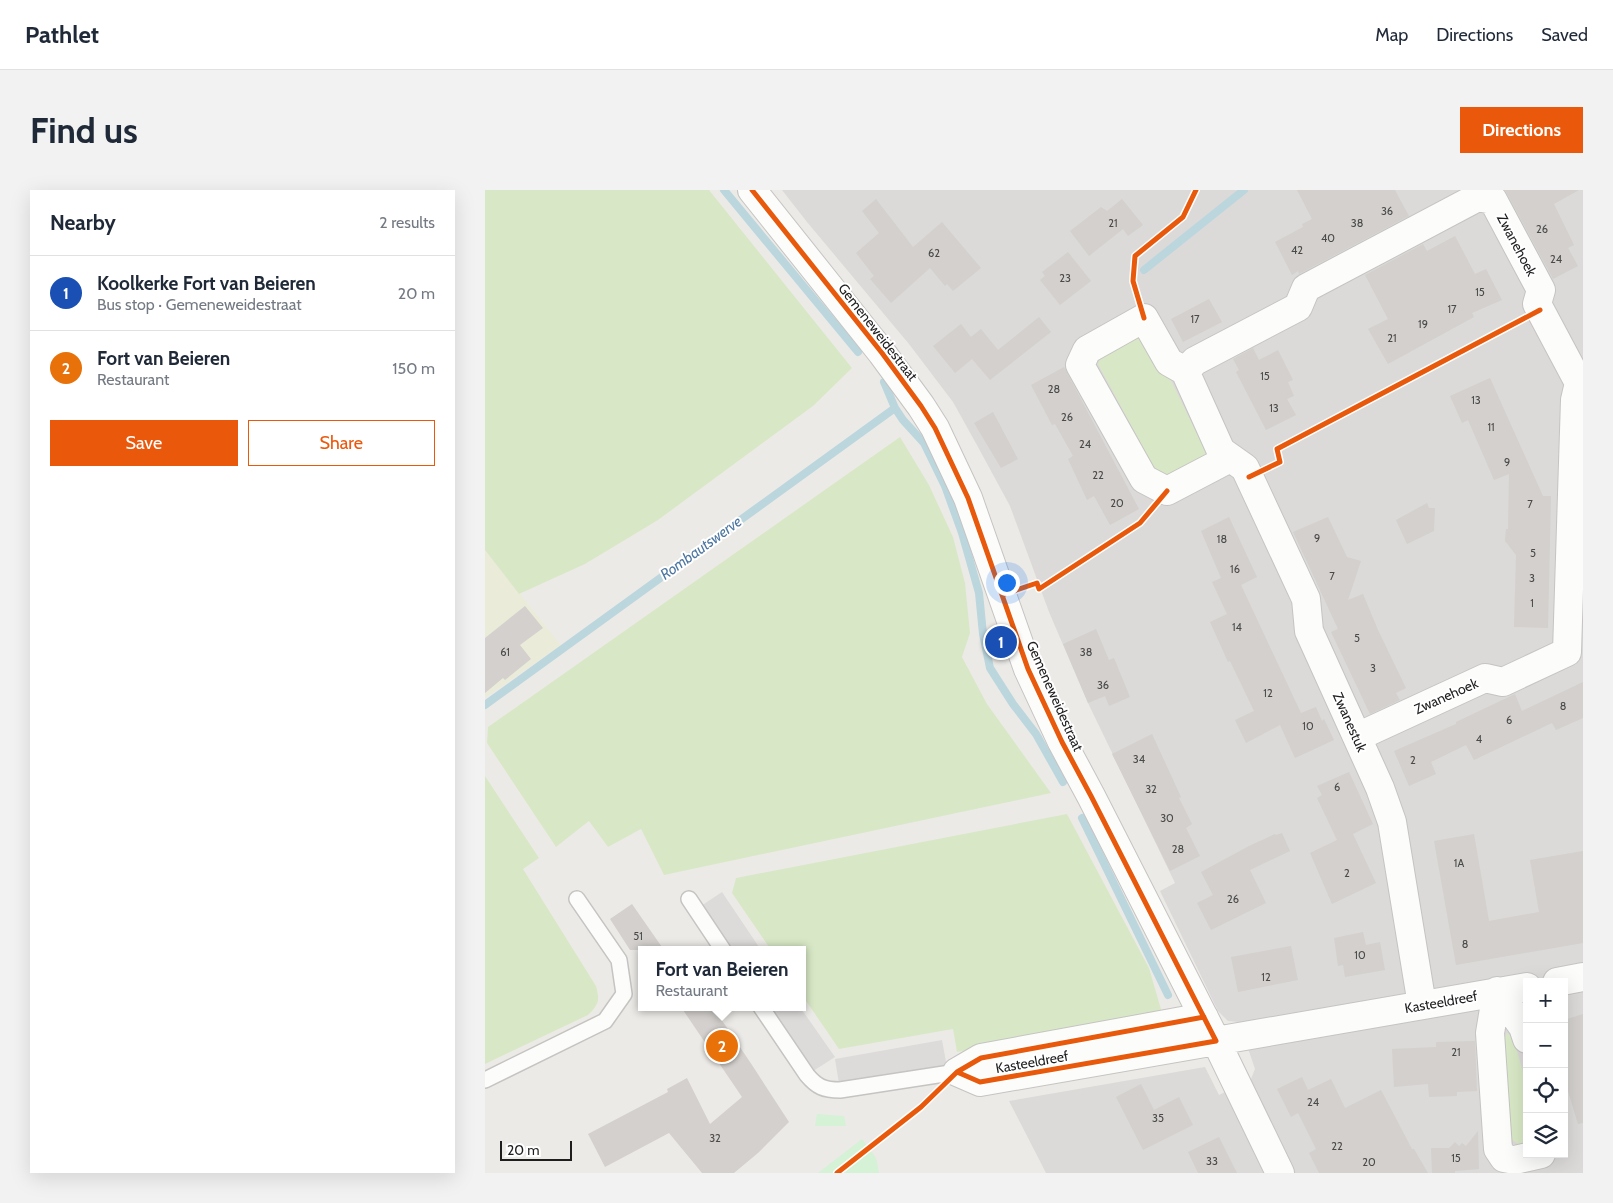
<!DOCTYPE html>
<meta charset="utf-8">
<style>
body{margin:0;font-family:Cabin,sans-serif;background:#f2f2f3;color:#1f2937}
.controls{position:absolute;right:15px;bottom:15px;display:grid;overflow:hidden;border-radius:0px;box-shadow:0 5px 20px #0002}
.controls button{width:45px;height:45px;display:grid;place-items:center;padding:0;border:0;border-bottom:1px solid #e0e1e3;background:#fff;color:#1f2937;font:25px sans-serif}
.scale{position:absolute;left:15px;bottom:12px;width:72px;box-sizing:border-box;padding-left:5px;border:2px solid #1e1e1e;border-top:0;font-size:14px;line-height:18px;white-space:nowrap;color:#1e1e1e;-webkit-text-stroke:4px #fff;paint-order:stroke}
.you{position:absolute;left:521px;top:392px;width:18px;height:18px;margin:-12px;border:4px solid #fff;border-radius:50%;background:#1a73e8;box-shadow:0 0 0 8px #1a73e833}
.badge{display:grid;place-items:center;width:32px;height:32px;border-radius:50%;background:#ea580c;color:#fff;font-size:16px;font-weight:700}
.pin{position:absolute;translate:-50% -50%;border:2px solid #fff;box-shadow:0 1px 5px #0006}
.popup{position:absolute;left:153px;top:756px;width:168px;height:65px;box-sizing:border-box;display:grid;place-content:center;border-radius:0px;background:#fff;filter:drop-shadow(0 1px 4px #0005);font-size:16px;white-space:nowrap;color:#747a83}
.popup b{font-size:19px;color:#1f2937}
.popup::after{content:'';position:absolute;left:50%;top:100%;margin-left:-10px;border:10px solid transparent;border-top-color:#fff}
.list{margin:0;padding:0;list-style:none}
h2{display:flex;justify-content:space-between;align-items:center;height:65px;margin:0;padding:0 20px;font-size:21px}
h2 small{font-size:16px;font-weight:400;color:#747a83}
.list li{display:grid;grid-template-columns:32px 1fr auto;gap:15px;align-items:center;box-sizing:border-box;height:75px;padding:0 20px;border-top:1px solid #e0e1e3}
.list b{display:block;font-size:19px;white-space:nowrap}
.list p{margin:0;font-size:16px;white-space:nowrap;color:#747a83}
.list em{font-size:16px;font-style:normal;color:#747a83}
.actions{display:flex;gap:10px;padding:15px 20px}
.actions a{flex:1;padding:11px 0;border:1px solid #ea580c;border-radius:0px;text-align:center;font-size:18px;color:#ea580c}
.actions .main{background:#ea580c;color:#fff}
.icon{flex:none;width:28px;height:28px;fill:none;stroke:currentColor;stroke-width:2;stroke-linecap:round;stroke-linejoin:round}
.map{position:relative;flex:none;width:1098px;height:983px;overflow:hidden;border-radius:0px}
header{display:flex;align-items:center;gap:30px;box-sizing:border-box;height:70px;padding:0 25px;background:#fff;border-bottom:1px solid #e0e1e3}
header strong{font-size:24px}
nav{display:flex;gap:28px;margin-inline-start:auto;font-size:18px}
.intro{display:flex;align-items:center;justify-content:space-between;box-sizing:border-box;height:120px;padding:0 30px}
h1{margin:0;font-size:35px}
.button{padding:12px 22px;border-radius:0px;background:#ea580c;color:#fff;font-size:18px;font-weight:700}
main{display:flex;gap:30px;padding:0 30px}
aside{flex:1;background:#fff;border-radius:0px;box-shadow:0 5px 20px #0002}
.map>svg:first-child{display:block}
.residential{fill:#dbdad8;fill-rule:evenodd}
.farmland{fill:#ebebda}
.grass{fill:#d8e8c6}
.park{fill:#d5f1d6}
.parking{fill:#dcdbda}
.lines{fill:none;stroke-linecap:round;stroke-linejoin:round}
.stream{stroke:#bcd6de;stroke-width:8}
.building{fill:#d3d0cd}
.lane-casing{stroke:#c5c4c2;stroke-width:18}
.street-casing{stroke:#c5c4c2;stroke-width:30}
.lane{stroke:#fcfcfb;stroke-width:15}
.street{stroke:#fcfcfb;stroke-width:28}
.cycleway-casing{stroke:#fff;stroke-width:8}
.cycleway{stroke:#e8590c;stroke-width:5}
.labels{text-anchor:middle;stroke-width:4;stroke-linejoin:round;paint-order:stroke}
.number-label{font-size:11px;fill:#4b4a4a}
.street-label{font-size:14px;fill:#1e1e1e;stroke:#fff}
.water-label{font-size:15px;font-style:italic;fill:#4c76a1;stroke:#fff}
</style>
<header>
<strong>Pathlet</strong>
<nav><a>Map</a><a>Directions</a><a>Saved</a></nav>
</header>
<div class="intro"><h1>Find us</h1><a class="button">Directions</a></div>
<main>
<aside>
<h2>Nearby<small>2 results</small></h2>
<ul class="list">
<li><span class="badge" style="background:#1a4fb4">1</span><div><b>Koolkerke Fort van Beieren</b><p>Bus stop · Gemeneweidestraat</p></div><em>20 m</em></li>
<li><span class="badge" style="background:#e8710a">2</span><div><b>Fort van Beieren</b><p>Restaurant</p></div><em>150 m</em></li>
</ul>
<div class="actions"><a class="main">Save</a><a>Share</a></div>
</aside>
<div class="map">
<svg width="1098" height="983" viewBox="0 0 1098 983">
<rect width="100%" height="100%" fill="#eceae6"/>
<!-- residential -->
<path class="residential" d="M297,0H1098V983H561L524,911L720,877L734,905L766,889L770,879L754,832L743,831L733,821L675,701L690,693L603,513L564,422L525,316L493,257L468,212L424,154L322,32ZM1042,792H1079V964H1042Z"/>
<!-- farmland -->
<path class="farmland" d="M0,360L76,455L0,508Z"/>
<!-- grass -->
<path class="grass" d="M0,0H224L367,178L328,216L173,330L100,374L34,404L0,360Z
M657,144L665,148L721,262L720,273L684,290L673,285L613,174L619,159Z
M415,247L444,295L468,347L480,393L485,443L477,467L502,514L566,603L179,685L156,639L123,657L104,631L71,657L2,553L3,537Z
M0,586L54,668L38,679L111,796C115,811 114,814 103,825L0,874Z
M582,624L664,778L678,826L472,862L468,839L354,859L317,805V760H286L247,703L251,688Z
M1022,843L1028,848L1042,895V954C1033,956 1029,951 1023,946L1019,849Z"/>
<!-- park -->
<path class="park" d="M332,924L359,926L361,936H330Z
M377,949L391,968L394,983H333Z"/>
<!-- parking -->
<path class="parking" d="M237,702L276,760H238L210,720Z
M276,817H315L350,867L322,885Z
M457,850L463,883L355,900L350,869Z"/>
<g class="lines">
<!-- stream -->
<path class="stream" d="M239,0L373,162
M659,80L759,0
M410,218L418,230L439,253L460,296L477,343L494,403L498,444L505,478L528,514L551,544L578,592
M0,515L410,218L399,192
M597,628L683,805"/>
</g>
<!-- building -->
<path class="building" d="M812,0H910L924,26L814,84L813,81L807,85L790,52L818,37L817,34L827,29Z
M1020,0H1094L1069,14L1089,55L1083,58L1093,76L1068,89Z
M391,9L428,57L457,32L496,78L468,101L462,94L460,96L445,78L406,113L385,89L389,86L371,63L394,43L377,21Z
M637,9L658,35L643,46L638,39L604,66L585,41L616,17L622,21Z
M970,46L990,84L1001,79L1017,110L987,123L989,127L903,174L883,139L903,129L880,85L938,54L942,61Z
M583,62L606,91L575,115L555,90L560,86L557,82Z
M724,109L737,132L698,152L686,129Z
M554,127L566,142L505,190L487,169L470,183L448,156L476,134L486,147L496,139L513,160Z
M768,158L774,170L793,160L808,190L803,192L809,206L802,209L811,225L781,240L751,182L754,180L748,169Z
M579,177L654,319L625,335L609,306L602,310L583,269L588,266L570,234L567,235L546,195Z
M1005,188L1058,306H1066L1063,438L1029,437L1031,365L1020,351L1021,339H1023L1024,284L1009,290L983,230L977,233L965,206Z
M508,222L533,269L516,278L489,233Z
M942,313L944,318H950L949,341L922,354L911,330Z
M744,327L772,387L756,395L793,474L816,523L831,517L837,531L839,529L849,550L810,568L795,535L761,553L750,530L769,521L745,471L743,472L725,432L742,424L727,392L736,388L716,341Z
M843,327L862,367L876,371L863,410L878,404L893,440L921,498L911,503L915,510L885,524L846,442L853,439L808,342Z
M40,416L58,438L35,455L46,469L20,490L18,488L0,503V448Z
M611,439L624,470L629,468L645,507L624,516L620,506L603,513L578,454Z
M1098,492V528L1071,540L1067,533L989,570L981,555L946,572L951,584L924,596L909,561L971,534V532L1030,504L1037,521Z
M667,544L696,607L694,608L707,634L701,638L715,666L685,681L627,564Z
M864,582L888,634L868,644L891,693L847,714L825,663L852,650L832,608L837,605L832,596Z
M797,643L805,661L765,680L781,713L726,740L712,713L728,705L716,682L764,656L790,644L791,645Z
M989,644L1004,731L1054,722L1045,670L1098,661V753L971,775L949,651Z
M147,714L179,760H145L125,729Z
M878,742L881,755L895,752L900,780L860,787L858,775L853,776L849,748Z
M806,756L813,790L753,802L746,767Z
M196,817H228L267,875L304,932L273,963L249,983H217L184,943L120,977L103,944L183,902L182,899L202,888L225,934L257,907Z
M1098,824V933L1093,934L1079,888V830Z
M990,851L992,901L972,902V906L944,907L943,894L909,897L907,859L951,857V852Z
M817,887L823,900L846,889L860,918L896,900L927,959H929L943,983H834L824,963L831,959L813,923L806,927L792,899Z
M656,894L669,920L694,907L708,935L658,960L631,907Z
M993,941L994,979L970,981V983H947L946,958H964L970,952L974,956L977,953L981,956Z
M734,947L752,983H713L703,962Z"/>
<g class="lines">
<defs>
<path id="lane" d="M204,709L238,760
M276,817L322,885C332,897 339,900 355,900L472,882
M0,890L120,831L139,804L134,770L92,709"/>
<path id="street" d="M267,0L397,163L436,216L450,238L483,308L543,479L577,552L606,606L731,851L795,983
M700,181L710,171L813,117L821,98L993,7L1008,10L1056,100L1052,114L1094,193L1090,210L1082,462L1018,492L1000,488L872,547
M745,268L682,301L659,289L595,175L602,160L659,128L684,172L700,181L736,261L760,278L821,409L824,441L895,598L907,632L937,815
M1072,792L1098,787
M1012,801L1005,843L1013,959L1019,968L1030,970L1056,964
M1012,801L1038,837L1042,849
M472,882L495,892L1042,797
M472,882L496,868L719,827"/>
</defs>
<!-- lane casing -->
<use href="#lane" class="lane-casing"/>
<!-- street casing -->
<use href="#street" class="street-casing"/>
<!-- lane -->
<use href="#lane" class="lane"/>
<!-- street -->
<use href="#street" class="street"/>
<defs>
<path id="cycleway" d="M267,0L397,163L436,216L450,238L483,308L543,479L577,552L606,606L731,851L495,892L472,882
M659,128L648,91L650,66L698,27L711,0
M764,287L795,272L792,259L1055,120
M517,405L552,393L554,399L655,333L682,301
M352,983L436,917L472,882L496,868L719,827"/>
</defs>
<!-- cycleway casing -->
<use href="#cycleway" class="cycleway-casing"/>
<!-- cycleway -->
<use href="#cycleway" class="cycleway"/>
</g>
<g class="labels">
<!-- number labels -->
<g class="number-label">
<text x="902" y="25">36</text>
<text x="628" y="37">21</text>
<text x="872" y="37">38</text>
<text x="1057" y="43">26</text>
<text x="843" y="52">40</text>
<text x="812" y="64">42</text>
<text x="449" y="67">62</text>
<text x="1071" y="73">24</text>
<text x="580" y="92">23</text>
<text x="995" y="106">15</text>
<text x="967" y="123">17</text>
<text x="710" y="133">17</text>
<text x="938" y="138">19</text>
<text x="907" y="152">21</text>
<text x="780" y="190">15</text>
<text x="569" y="203">28</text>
<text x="991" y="214">13</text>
<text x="789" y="222">13</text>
<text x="582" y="231">26</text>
<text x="1006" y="241">11</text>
<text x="600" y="258">24</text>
<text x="1022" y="276">9</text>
<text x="613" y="289">22</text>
<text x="632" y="317">20</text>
<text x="1045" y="318">7</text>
<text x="832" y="352">9</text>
<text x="737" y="353">18</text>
<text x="1048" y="367">5</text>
<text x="750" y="383">16</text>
<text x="847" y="390">7</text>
<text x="1047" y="392">3</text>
<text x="1047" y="417">1</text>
<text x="752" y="441">14</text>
<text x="872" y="452">5</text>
<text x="20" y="466">61</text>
<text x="601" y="466">38</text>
<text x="888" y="482">3</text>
<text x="618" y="499">36</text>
<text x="783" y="507">12</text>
<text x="1078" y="520">8</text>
<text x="1024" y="534">6</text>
<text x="823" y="540">10</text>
<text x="994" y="553">4</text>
<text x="654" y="573">34</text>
<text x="928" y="574">2</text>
<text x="852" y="601">6</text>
<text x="666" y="603">32</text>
<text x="682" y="632">30</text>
<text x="693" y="663">28</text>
<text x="974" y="677">1A</text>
<text x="862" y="687">2</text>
<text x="748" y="713">26</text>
<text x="153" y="750">51</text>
<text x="980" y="758">8</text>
<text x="875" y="769">10</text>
<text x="781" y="791">12</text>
<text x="971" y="866">21</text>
<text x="828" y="916">24</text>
<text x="673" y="932">35</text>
<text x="230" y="952">32</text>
<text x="852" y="960">22</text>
<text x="971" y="972">15</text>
<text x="727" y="975">33</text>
<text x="884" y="976">20</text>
</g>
<!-- street labels -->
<g class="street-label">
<text transform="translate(1032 55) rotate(62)" y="5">Zwanehoek</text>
<text transform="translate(393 142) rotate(52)" y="5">Gemeneweidestraat</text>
<text transform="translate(570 506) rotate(66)" y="5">Gemeneweidestraat</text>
<text transform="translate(961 506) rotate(-24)" y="5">Zwanehoek</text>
<text transform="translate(865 532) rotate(66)" y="5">Zwanestuk</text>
<text transform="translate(956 812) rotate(-10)" y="5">Kasteeldreef</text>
<text transform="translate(547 872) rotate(-10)" y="5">Kasteeldreef</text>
</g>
<!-- water labels -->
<g class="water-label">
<text transform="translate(216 358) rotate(-36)" y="5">Rombautswerve</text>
</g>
</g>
</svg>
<div class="controls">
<button>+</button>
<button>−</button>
<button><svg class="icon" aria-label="locate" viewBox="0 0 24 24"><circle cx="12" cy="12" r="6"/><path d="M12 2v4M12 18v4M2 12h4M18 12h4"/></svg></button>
<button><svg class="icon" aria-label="layers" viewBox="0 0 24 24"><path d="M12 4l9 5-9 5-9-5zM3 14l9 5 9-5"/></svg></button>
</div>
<div class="scale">20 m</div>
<div class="you"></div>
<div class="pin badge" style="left:516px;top:452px;background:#1a4fb4">1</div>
<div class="pin badge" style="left:237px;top:856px;background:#e8710a">2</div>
<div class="popup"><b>Fort van Beieren</b>Restaurant</div>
</div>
</main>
